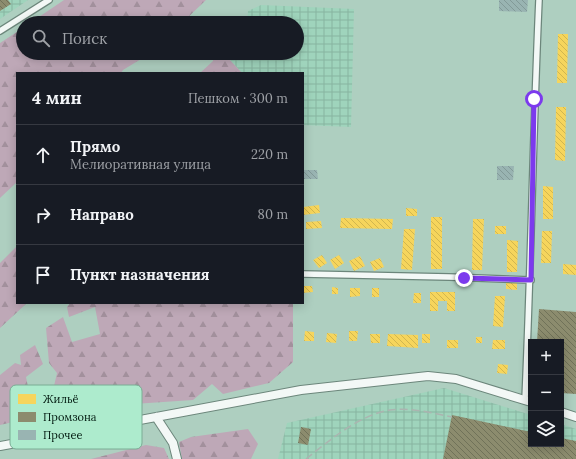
<!DOCTYPE html>
<html lang="ru">
<meta charset="utf-8">
<style>
body{margin:0;font-family:Lora,serif;background:#20242c;color:#f1f3f6}
.controls{position:absolute;right:12px;bottom:12px;display:grid;overflow:hidden;border-radius:0px;box-shadow:0 2px 10px #0003}
.controls button{width:36px;height:36px;display:grid;place-items:center;padding:0;border:0;border-bottom:1px solid #363941;background:#171b24;color:#f1f3f6;font:20px sans-serif}
.stop{position:absolute;width:12px;height:12px;margin:-9px;border:3px solid #7c3aed;border-radius:50%;background:#fff}
.stop.end{background:#7c3aed;border-color:#fff;box-shadow:0 1px 4px #0008}
.list{margin:0;padding:0;list-style:none}
h2{display:flex;justify-content:space-between;align-items:center;height:52px;margin:0;padding:0 16px;font-size:17px}
h2 small{font-size:13px;font-weight:400;color:#9ea1a6}
.list li{display:grid;grid-template-columns:26px 1fr auto;gap:12px;align-items:center;box-sizing:border-box;height:60px;padding:0 16px;border-top:1px solid #363941}
.list b{display:block;font-size:15px;white-space:nowrap}
.list p{margin:0;font-size:13px;white-space:nowrap;color:#9ea1a6}
.list em{font-size:13px;font-style:normal;color:#9ea1a6}
.icon{flex:none;width:22px;height:22px;fill:none;stroke:currentColor;stroke-width:2;stroke-linecap:round;stroke-linejoin:round}
.map{position:relative;flex:none;width:576px;height:459px;overflow:hidden}
.search{position:absolute;background:#171b24;box-shadow:0 2px 10px #0003;left:16px;top:16px;width:288px;height:44px;display:flex;align-items:center;gap:10px;box-sizing:border-box;padding:0 14px;border-radius:22px;color:#9ea1a6;font-size:15px}
.panel{position:absolute;background:#171b24;box-shadow:0 2px 10px #0003;left:16px;top:72px;width:288px;height:232px;border-radius:0px}
.map>svg:first-child{display:block}
.industrial{fill:url(#industrial-grid)}
.forest{fill:url(#forest-firs)}
.homes{fill:url(#homes-back-hatch)}
.industry{fill:url(#industry-back-hatch)}
.building{fill:url(#building-back-hatch)}
.lines{fill:none;stroke-linecap:round;stroke-linejoin:round}
.street-casing{stroke:#6c867b;stroke-width:8}
.secondary-casing{stroke:#6c867b;stroke-width:10}
.street{stroke:#f3f8f6;stroke-width:5.5}
.secondary{stroke:#f3f8f6;stroke-width:8}
.rail{stroke:#abb4b0;stroke-width:1.5;stroke-dasharray:8 4;stroke-linecap:butt}
.route{stroke:#7c3aed;stroke-width:5}
.key{fill:#adebcd;stroke:#7aac94;stroke-width:1}
.key-label{font-size:11px;fill:#021a10}
</style>
<div class="map">
<svg width="576" height="459" viewBox="0 0 576 459">
<defs>
<pattern id="industrial-grid" width="8" height="8" patternUnits="userSpaceOnUse"><rect width="8" height="8" fill="#9fd4bc"/><path d="M0 4h8M4 0v8" fill="none" stroke="#87b5a1"/></pattern>
<pattern id="forest-firs" width="22" height="20" patternUnits="userSpaceOnUse"><rect width="22" height="20" fill="#bea8b7"/><path d="M5 1l3.5 6h-7zM16 11l3.5 6h-7z" fill="#a2909c"/></pattern>
<pattern id="homes-back-hatch" width="6" height="6" patternUnits="userSpaceOnUse"><rect width="6" height="6" fill="#f6d55c"/><path d="M-1 5l2 2M0 0l6 6M5-1l2 2" fill="none" stroke="#d1b64f"/></pattern>
<pattern id="industry-back-hatch" width="6" height="6" patternUnits="userSpaceOnUse"><rect width="6" height="6" fill="#8c8c6e"/><path d="M-1 5l2 2M0 0l6 6M5-1l2 2" fill="none" stroke="#707259"/></pattern>
<pattern id="building-back-hatch" width="6" height="6" patternUnits="userSpaceOnUse"><rect width="6" height="6" fill="#99b4b2"/><path d="M-1 5l2 2M0 0l6 6M5-1l2 2" fill="none" stroke="#829a98"/></pattern>
</defs>
<rect width="100%" height="100%" fill="#aecfc0"/>
<!-- industrial -->
<path class="industrial" d="M0,0H28L0,19Z
M261,5L354,9L351,127L303,125V73H242L229,59L230,53H297V23H247L248,11Z
M444,388L531,415V444H561V424L576,429V459H278L287,423Z"/>
<!-- forest -->
<path class="forest" d="M64,0H206L182,23H30Z
M23,28V53H151L123,70L121,73H17V182L0,198V43Z
M212,53H230L229,59L242,73H200L213,61Z
M17,246V303H27L0,328V263Z
M70,303H293V362L269,383L223,394L212,384L193,400L104,406L98,400L59,408L51,399L57,373L49,363L46,328L63,317L72,342L100,334L95,307L69,317L67,307Z
M35,345L43,364L26,377L33,411L22,420L0,425V375L15,363L21,365L20,355Z
M248,429L258,444L251,459H182L179,442L191,437Z
M146,445L164,448L169,459H91Z"/>
<!-- homes -->
<path class="homes" d="M558,34H568L567,83H557Z
M556,107H566L565,161L555,160Z
M543,186L553,187V219H543Z
M319,205L320,213L303,215V207Z
M406,208L417,209V216H406Z
M431,217H442V269H431Z
M341,218L393,219L392,229L340,228Z
M473,219H484L482,270H472Z
M321,221L322,228L306,229V222Z
M495,226H506V234H495Z
M404,229H415L412,270L401,269Z
M542,231H552L551,263H541Z
M507,240L518,241L517,272H507Z
M322,255L327,263L319,268L313,260Z
M339,255L344,263L335,269L330,260Z
M360,256L365,266L354,271L349,261Z
M380,258L384,267L374,271L370,262Z
M563,264L576,265V275L563,274Z
M506,283H517V290L506,289Z
M303,286H312L313,292L303,293Z
M332,287L338,288V294H332Z
M350,288H360V296L350,297Z
M372,288H379V297H372Z
M430,292H455V311H447V301H438V311H430Z
M414,293H421V303H413Z
M495,296H505L503,327L493,326Z
M305,331L314,332V341H304Z
M349,331H358L357,341H349Z
M327,333L337,334L336,343L326,342Z
M370,334H380V343H371Z
M388,334L418,335V348L387,346Z
M422,334H430V343H422Z
M476,337H482V343H476Z
M447,340H458V348H447Z
M493,340H505V349H492Z
M498,364L508,365L507,374L497,373Z"/>
<!-- industry -->
<path class="industry" d="M0,0H8L11,4L0,11Z
M539,309L576,312V394L561,393V342H537Z
M452,415L531,432V444H561V438L576,441V459H443Z
M301,427L311,429L308,445L298,443Z"/>
<!-- building -->
<path class="building" d="M499,0H528L527,12L499,11Z
M497,166H514L513,180H497Z
M303,170H317L318,179H303Z"/>
<g class="lines">
<defs>
<path id="street" d="M0,31L49,0
M303,274L449,277L531,280
M525,400C531,267 533,133 539,0"/>
<path id="secondary" d="M561,412L576,417
M156,417L173,443L177,459
M0,446L301,390L428,376L456,379L531,402"/>
</defs>
<!-- street casing -->
<use href="#street" class="street-casing"/>
<!-- secondary casing -->
<use href="#secondary" class="secondary-casing"/>
<!-- street -->
<use href="#street" class="street"/>
<!-- secondary -->
<use href="#secondary" class="secondary"/>
<!-- rail -->
<path class="rail" d="M306,459C330,440 359,415 390,410C410,407 432,413 452,417"/>
</g>
<g class="lines">
<!-- route -->
<path class="route" d="M464,278L531,280L534,99"/>
</g>
<!-- legend -->
<rect x="10" y="385" width="132" height="64" rx="6" class="key"/>
<rect x="18" y="394" width="18" height="10" fill="#f6d55c"/>
<rect x="18" y="412" width="18" height="10" fill="#8c8c6e"/>
<rect x="18" y="430" width="18" height="10" fill="#99b4b2"/>
<g class="key-label">
<text x="43" y="403">Жильё</text>
<text x="43" y="421">Промзона</text>
<text x="43" y="439">Прочее</text>
</g>
</svg>
<div class="controls">
<button>+</button>
<button>−</button>
<button><svg class="icon" aria-label="layers" viewBox="0 0 24 24"><path d="M12 4l9 5-9 5-9-5zM3 14l9 5 9-5"/></svg></button>
</div>
<div class="stop" style="left:534px;top:99px"></div>
<div class="stop end" style="left:464px;top:278px"></div>
<div class="search"><svg class="icon" aria-label="search" viewBox="0 0 24 24"><circle cx="10" cy="10" r="6"/><path d="M15 15l6 6"/></svg>Поиск</div>
<section class="panel">
<h2>4 мин<small>Пешком · 300 m</small></h2>
<ul class="list">
<li><svg class="icon" aria-label="ahead" viewBox="0 0 24 24"><path d="M12 20V5M6 11l6-6 6 6"/></svg><div><b>Прямо</b><p>Мелиоративная улица</p></div><em>220 m</em></li>
<li><svg class="icon" aria-label="right" viewBox="0 0 24 24"><path d="M7 20v-9h11M14 6l5 5-5 5"/></svg><div><b>Направо</b></div><em>80 m</em></li>
<li><svg class="icon" aria-label="arrive" viewBox="0 0 24 24"><path d="M6 21V4h12l-3 4 3 4H6"/></svg><div><b>Пункт назначения</b></div></li>
</ul>
</section>
</div>
